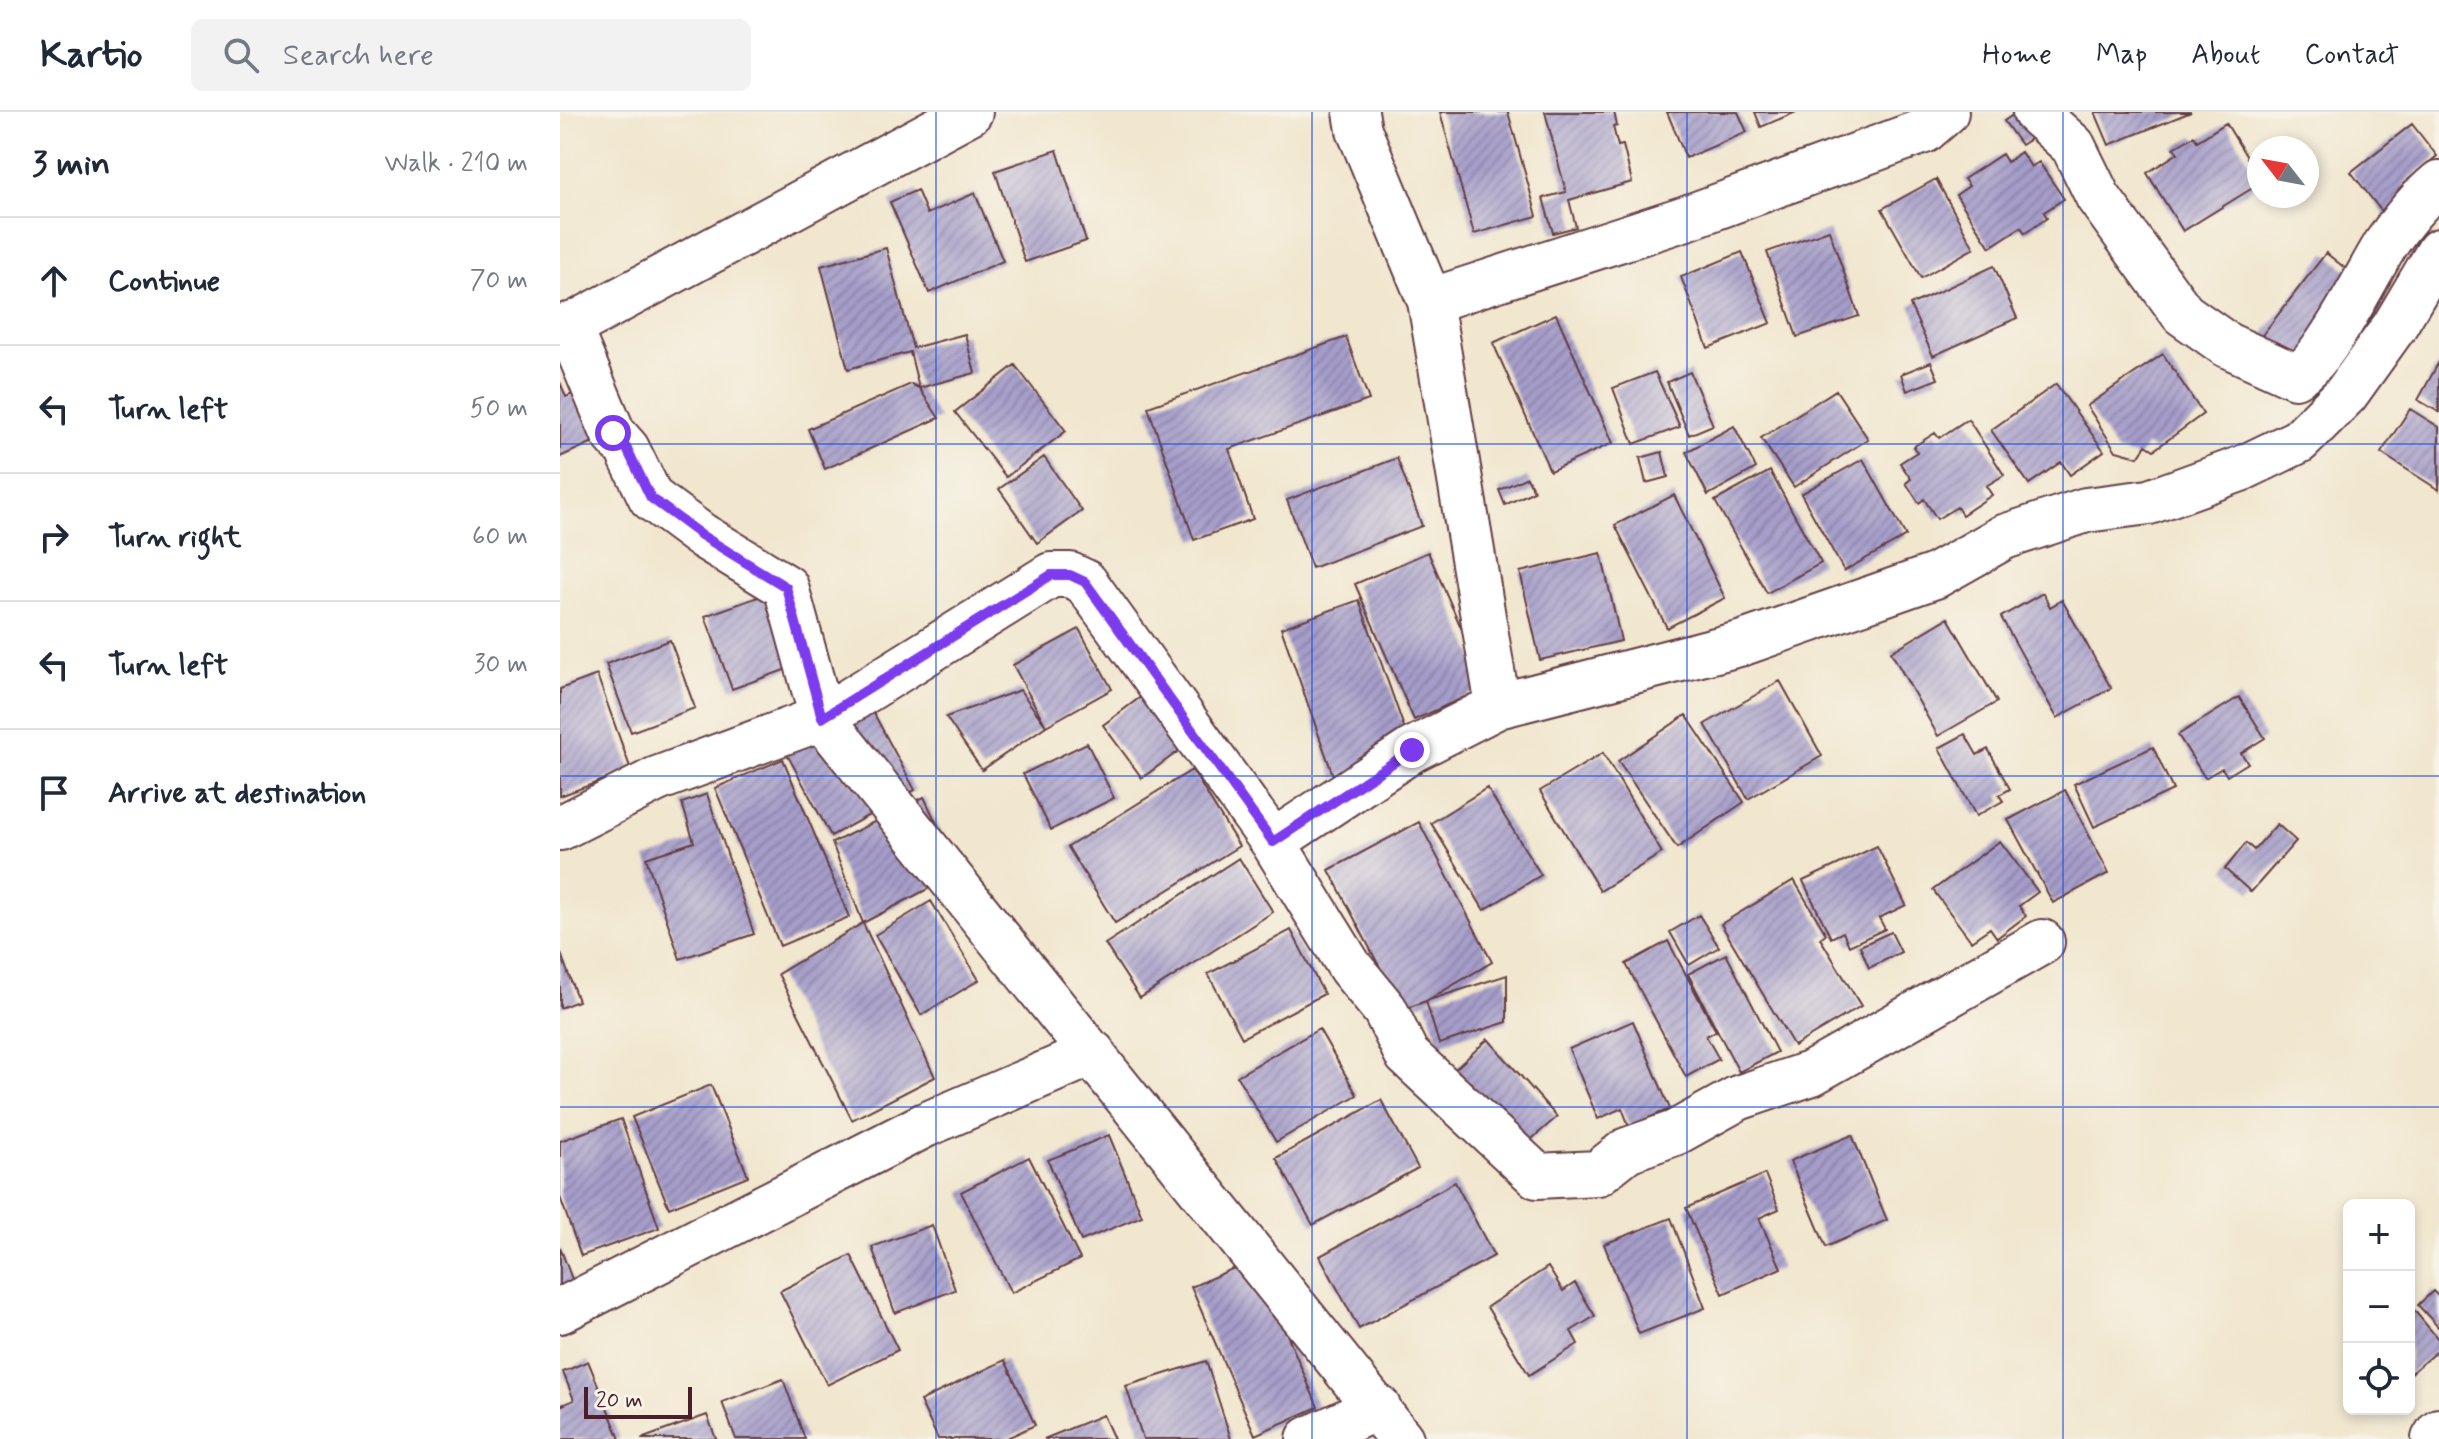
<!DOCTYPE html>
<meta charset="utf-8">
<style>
body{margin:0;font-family:Mynerve,sans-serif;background:#f2f2f3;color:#1f2937}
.controls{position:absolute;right:24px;bottom:24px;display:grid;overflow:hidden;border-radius:12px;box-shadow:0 4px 12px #0003}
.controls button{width:72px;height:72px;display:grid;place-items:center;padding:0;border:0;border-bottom:2px solid #e0e1e3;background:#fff;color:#1f2937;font:40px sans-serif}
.compass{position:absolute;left:1687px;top:24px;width:72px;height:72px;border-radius:50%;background:#fff;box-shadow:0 4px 12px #0003;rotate:301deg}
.scale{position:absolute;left:24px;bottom:20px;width:108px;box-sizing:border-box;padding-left:8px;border:4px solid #4a1f2b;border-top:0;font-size:22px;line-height:28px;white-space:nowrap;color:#4a1f2b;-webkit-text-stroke:6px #f7f3e8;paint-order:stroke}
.stop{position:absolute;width:24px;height:24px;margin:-18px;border:6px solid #7c3aed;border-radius:50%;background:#fff}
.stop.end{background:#7c3aed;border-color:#fff;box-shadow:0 2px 8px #0008}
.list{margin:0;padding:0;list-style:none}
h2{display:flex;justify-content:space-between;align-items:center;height:104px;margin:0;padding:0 32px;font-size:34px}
h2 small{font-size:26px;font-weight:400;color:#747a83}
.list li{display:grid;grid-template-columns:52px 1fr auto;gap:24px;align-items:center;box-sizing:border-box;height:128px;padding:0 32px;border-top:2px solid #e0e1e3}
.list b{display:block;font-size:30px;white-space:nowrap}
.list em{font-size:26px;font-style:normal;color:#747a83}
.icon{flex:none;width:44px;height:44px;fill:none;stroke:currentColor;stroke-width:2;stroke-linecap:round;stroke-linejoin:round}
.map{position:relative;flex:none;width:1879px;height:1327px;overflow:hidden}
header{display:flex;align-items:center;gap:48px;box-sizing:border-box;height:112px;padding:0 40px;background:#fff;border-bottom:2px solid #e0e1e3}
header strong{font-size:38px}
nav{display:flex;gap:44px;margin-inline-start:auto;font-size:28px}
.search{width:560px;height:72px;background:#f2f2f3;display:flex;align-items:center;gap:20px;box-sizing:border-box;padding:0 28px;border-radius:12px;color:#747a83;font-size:30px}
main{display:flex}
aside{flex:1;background:#fff}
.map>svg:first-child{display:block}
.building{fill:url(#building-hatch)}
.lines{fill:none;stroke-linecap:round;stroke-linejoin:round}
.minor-casing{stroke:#633d43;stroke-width:48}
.minor{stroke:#fff;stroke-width:44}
.route{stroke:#7c3aed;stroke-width:10}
.grid{fill:none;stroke:#1d4ed8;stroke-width:2;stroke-opacity:0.55}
</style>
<header>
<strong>Kartio</strong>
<div class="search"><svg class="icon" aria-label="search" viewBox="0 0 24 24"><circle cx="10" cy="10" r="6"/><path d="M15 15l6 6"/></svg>Search here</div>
<nav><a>Home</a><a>Map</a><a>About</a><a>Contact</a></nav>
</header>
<main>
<aside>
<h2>3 min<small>Walk · 210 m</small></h2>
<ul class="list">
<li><svg class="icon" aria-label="ahead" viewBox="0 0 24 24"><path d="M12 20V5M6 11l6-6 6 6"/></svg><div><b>Continue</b></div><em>70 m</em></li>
<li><svg class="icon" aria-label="left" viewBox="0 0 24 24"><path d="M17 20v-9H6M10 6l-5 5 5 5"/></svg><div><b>Turn left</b></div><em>50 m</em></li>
<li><svg class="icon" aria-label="right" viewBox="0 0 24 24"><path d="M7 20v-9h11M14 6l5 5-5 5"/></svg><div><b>Turn right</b></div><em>60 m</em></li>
<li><svg class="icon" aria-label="left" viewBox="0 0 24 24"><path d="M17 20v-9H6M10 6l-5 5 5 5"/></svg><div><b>Turn left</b></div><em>30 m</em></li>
<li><svg class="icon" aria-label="arrive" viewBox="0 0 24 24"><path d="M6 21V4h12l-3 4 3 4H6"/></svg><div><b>Arrive at destination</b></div></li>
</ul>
</aside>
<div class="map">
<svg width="1879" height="1327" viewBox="0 0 1879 1327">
<defs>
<pattern id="building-hatch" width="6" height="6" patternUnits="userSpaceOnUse" patternTransform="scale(2)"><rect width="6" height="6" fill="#a69eca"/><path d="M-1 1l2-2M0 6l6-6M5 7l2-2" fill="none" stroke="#8980a4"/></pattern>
</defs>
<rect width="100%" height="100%" fill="#f7f3e8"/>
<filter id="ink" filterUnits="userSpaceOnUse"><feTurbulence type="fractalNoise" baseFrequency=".0125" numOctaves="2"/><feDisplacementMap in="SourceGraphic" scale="16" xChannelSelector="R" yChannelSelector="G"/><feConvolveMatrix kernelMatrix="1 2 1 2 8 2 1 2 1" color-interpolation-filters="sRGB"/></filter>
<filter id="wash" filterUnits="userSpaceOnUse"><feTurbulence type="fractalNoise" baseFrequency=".006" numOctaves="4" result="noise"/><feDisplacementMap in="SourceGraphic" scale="32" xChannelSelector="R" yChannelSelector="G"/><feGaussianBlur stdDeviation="1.8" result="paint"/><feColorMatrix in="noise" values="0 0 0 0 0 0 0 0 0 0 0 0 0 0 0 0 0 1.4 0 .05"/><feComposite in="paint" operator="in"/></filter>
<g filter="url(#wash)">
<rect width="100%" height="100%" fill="#f1e6ce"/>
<g id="blocks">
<!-- building -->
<path class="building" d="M880,0H948L977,104L914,122Z
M985,0H1054L1057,14L1053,15L1058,34L1063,33L1072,70L1009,88L1016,115L993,121L983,86L1006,80Z
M1107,0H1178L1187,20L1126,46Z
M1195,0H1236L1201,15Z
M1457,0L1481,20L1461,33L1444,9Z
M1535,0H1631L1549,33Z
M1666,11L1699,65V72L1623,119L1587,61L1618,41L1614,36L1634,24L1637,29Z
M1852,12L1877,44L1843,72L1848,78L1843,127L1791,60Z
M497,38L526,129L465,150L435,59Z
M1461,40L1471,55L1479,50L1504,87L1484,100L1487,106L1465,121L1461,115L1430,135L1396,83L1409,74L1404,67L1442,42L1447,50Z
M1376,67L1414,136L1361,166L1322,97Z
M357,78L367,102L415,81L443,149L369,181L330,90Z
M1269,118L1299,204L1237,225L1207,140Z
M326,136L353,236L405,222L415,261L359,276L350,240L288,257L261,154Z
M1182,140L1211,211L1148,236L1121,165Z
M1766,141L1815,180L1746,270L1696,231Z
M1434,154L1457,206L1373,244L1350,193Z
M996,202L1053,331L990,359L933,231Z
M786,225L809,288L669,337L693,407L634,428L588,295Z
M1603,242L1643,302L1594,338L1586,333L1578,345L1556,339L1527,294Z
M1371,250L1378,267L1347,279L1341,262Z
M1879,250V300L1858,288Z
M455,253L506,319L446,365L395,300Z
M1095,260L1120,315L1074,332L1053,276Z
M1130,260L1153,313L1129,323L1107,270Z
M0,270L6,285L32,273L53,321L0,345Z
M351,272L359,276L379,306L265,357L248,317Z
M1496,272L1544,339L1510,363L1501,350L1469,372L1431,318Z
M1276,278L1308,327L1234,375L1201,326Z
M1850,297L1879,315V378L1821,341Z
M1408,307L1444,363L1426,374L1432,383L1402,403L1397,395L1377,407L1364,387L1359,391L1346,371L1351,367L1340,351L1357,340L1353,335L1375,321L1379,326Z
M1174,314L1196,356L1148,383L1126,340Z
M1102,340L1108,365L1086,371L1080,346Z
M484,345L522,399L477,431L439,377Z
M837,346L862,414L752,456L727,388Z
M1303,347L1346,424L1284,459L1241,382Z
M1210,359L1261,451L1207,481L1155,389Z
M967,365L974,379L945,393L939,378Z
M1114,383L1165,486L1107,516L1055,413Z
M868,440L927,575L854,608L795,472Z
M1041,441L1061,529L980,548L960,460Z
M226,475L252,548L172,577L145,504Z
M1483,481L1490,495L1502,488L1551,576L1497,606L1441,505Z
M799,488L852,638L774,666L721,516Z
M1388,506L1437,590L1378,624L1331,540Z
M519,517L552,577L486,614L453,553Z
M110,528L135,596L71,620L46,552Z
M37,563L71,658L0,684V577Z
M1220,569L1262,644L1188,687L1145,612Z
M460,578L486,614L422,658L386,605Z
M586,581L624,635L582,666L543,613Z
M305,585L355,678L271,724L221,631Z
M1679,585L1705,626L1681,641L1688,651L1667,664L1662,656L1645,666L1618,623Z
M1126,603L1184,690L1117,736L1058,649Z
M1405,622L1417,643L1428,637L1450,677L1439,683L1443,689L1416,704L1379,636Z
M527,631L554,686L491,718L463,662Z
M1593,635L1613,678L1534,715L1514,672Z
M1043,641L1102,741L1040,779L980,679Z
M223,647L289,805L220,834L155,676Z
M632,658L679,734L555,811L508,735Z
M927,676L981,763L924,798L871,711Z
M1505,678L1549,761L1493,791L1448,708Z
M147,682L194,822L120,847L86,746L134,730L122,691Z
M364,685L400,760L303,811L272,731Z
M859,710L932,850L866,889L842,898L769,758Z
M1717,712L1736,729L1691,780L1665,757L1686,731L1694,738Z
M1440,729L1478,780L1459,794L1466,804L1437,826L1430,816L1411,829L1373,778Z
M1317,734L1346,793L1319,806L1325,817L1289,834L1283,820L1271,826L1243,769Z
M679,746L713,800L580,886L545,832Z
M1234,768L1266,822L1260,826L1301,894L1234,934L1161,812Z
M371,789L419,868L361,903L315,823Z
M1139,803L1159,835L1129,853L1110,820Z
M303,811L375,965L292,1008L218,862Z
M731,818L764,882L682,926L648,862Z
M1331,820L1341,840L1309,856L1300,834Z
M1108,829L1156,919L1146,924L1159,947L1126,965L1066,852Z
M0,839L18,889L0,896Z
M1166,842L1217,940L1179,960L1128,862Z
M947,863V910L879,932L866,889Z
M1073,909L1110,997L1069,1014L1062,996L1038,1007L1009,937Z
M759,917L797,983L716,1030L677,964Z
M928,927L997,1005L959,1038L891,961Z
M151,973L188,1064L109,1096L72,1005Z
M821,988L858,1056L753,1113L716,1046Z
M61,1007L99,1116L21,1144L0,1085V1029Z
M549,1023L582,1104L521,1129L488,1048Z
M1292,1023L1327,1108L1266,1135L1230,1049Z
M469,1045L520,1147L451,1181L401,1080Z
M1205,1062L1219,1097L1199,1106L1221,1156L1163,1182L1126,1096Z
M895,1070L934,1144L799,1217L760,1144Z
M1111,1106L1145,1196L1079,1222L1044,1132Z
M372,1113L395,1178L335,1201L312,1135Z
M0,1135L20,1189L0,1196Z
M291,1143L338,1238L267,1273L220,1179Z
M695,1147L758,1295L695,1323L631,1175Z
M988,1155L1003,1179L1015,1171L1035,1204L1011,1219L1018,1232L969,1263L927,1195Z
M1873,1179L1879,1185V1216L1858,1193Z
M1853,1197L1879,1228V1237L1849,1263V1201Z
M445,1248L475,1313L445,1327H378L360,1289Z
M28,1249L60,1327H0V1294L14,1288L3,1260Z
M646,1249L671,1327H583L566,1274Z
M223,1267L245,1327H176L162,1290Z
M147,1303L156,1327H81Z
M543,1303L554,1327H484Z"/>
</g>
</g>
<g filter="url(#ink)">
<use href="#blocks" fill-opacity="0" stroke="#633d43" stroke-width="2"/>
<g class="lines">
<defs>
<path id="minor" d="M796,0L799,18L870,189L938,594
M1475,0L1513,34L1538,85L1623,202L1667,233L1735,264C1763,254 1808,160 1826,132C1840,111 1860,87 1879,71
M870,189L1126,106L1364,19L1386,0
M8,213L53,321L67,337L91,386L141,423L226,475L262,606L841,1327
M0,220L410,0
M0,716L97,667L262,606L491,463H510L525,470L713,730L790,855L825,898L847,943L977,1064L1038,1061L1067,1038L1115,1021L1178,986L1252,961L1482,830
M713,730L852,638L938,594L1183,531L1375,464L1444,425L1526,398L1589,390L1683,356L1739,329L1786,282L1834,215L1879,139
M0,1199L365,1013L533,941
M749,1327L818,1295
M1874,1327L1879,1319"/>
</defs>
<!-- minor casing -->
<use href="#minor" class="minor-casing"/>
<!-- minor -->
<use href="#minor" class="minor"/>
</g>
</g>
<g class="lines" filter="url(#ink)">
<!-- route -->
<path class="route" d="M53,321L67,337L91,386L141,423L226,475L262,606L491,463H510L525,470L713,730L852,638"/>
</g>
<!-- grid -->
<path class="grid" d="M376,0V1327M752,0V1327M1127,0V1327M1503,0V1327M0,332H1879M0,664H1879M0,995H1879"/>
</svg>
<div class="controls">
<button>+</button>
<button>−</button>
<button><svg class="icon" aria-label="locate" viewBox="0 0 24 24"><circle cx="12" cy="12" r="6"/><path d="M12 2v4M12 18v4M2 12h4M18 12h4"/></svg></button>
</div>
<svg class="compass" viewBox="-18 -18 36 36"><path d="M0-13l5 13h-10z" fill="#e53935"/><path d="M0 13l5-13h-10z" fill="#747a83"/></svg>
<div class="scale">20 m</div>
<div class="stop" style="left:53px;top:321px"></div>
<div class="stop end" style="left:852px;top:638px"></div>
</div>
</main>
